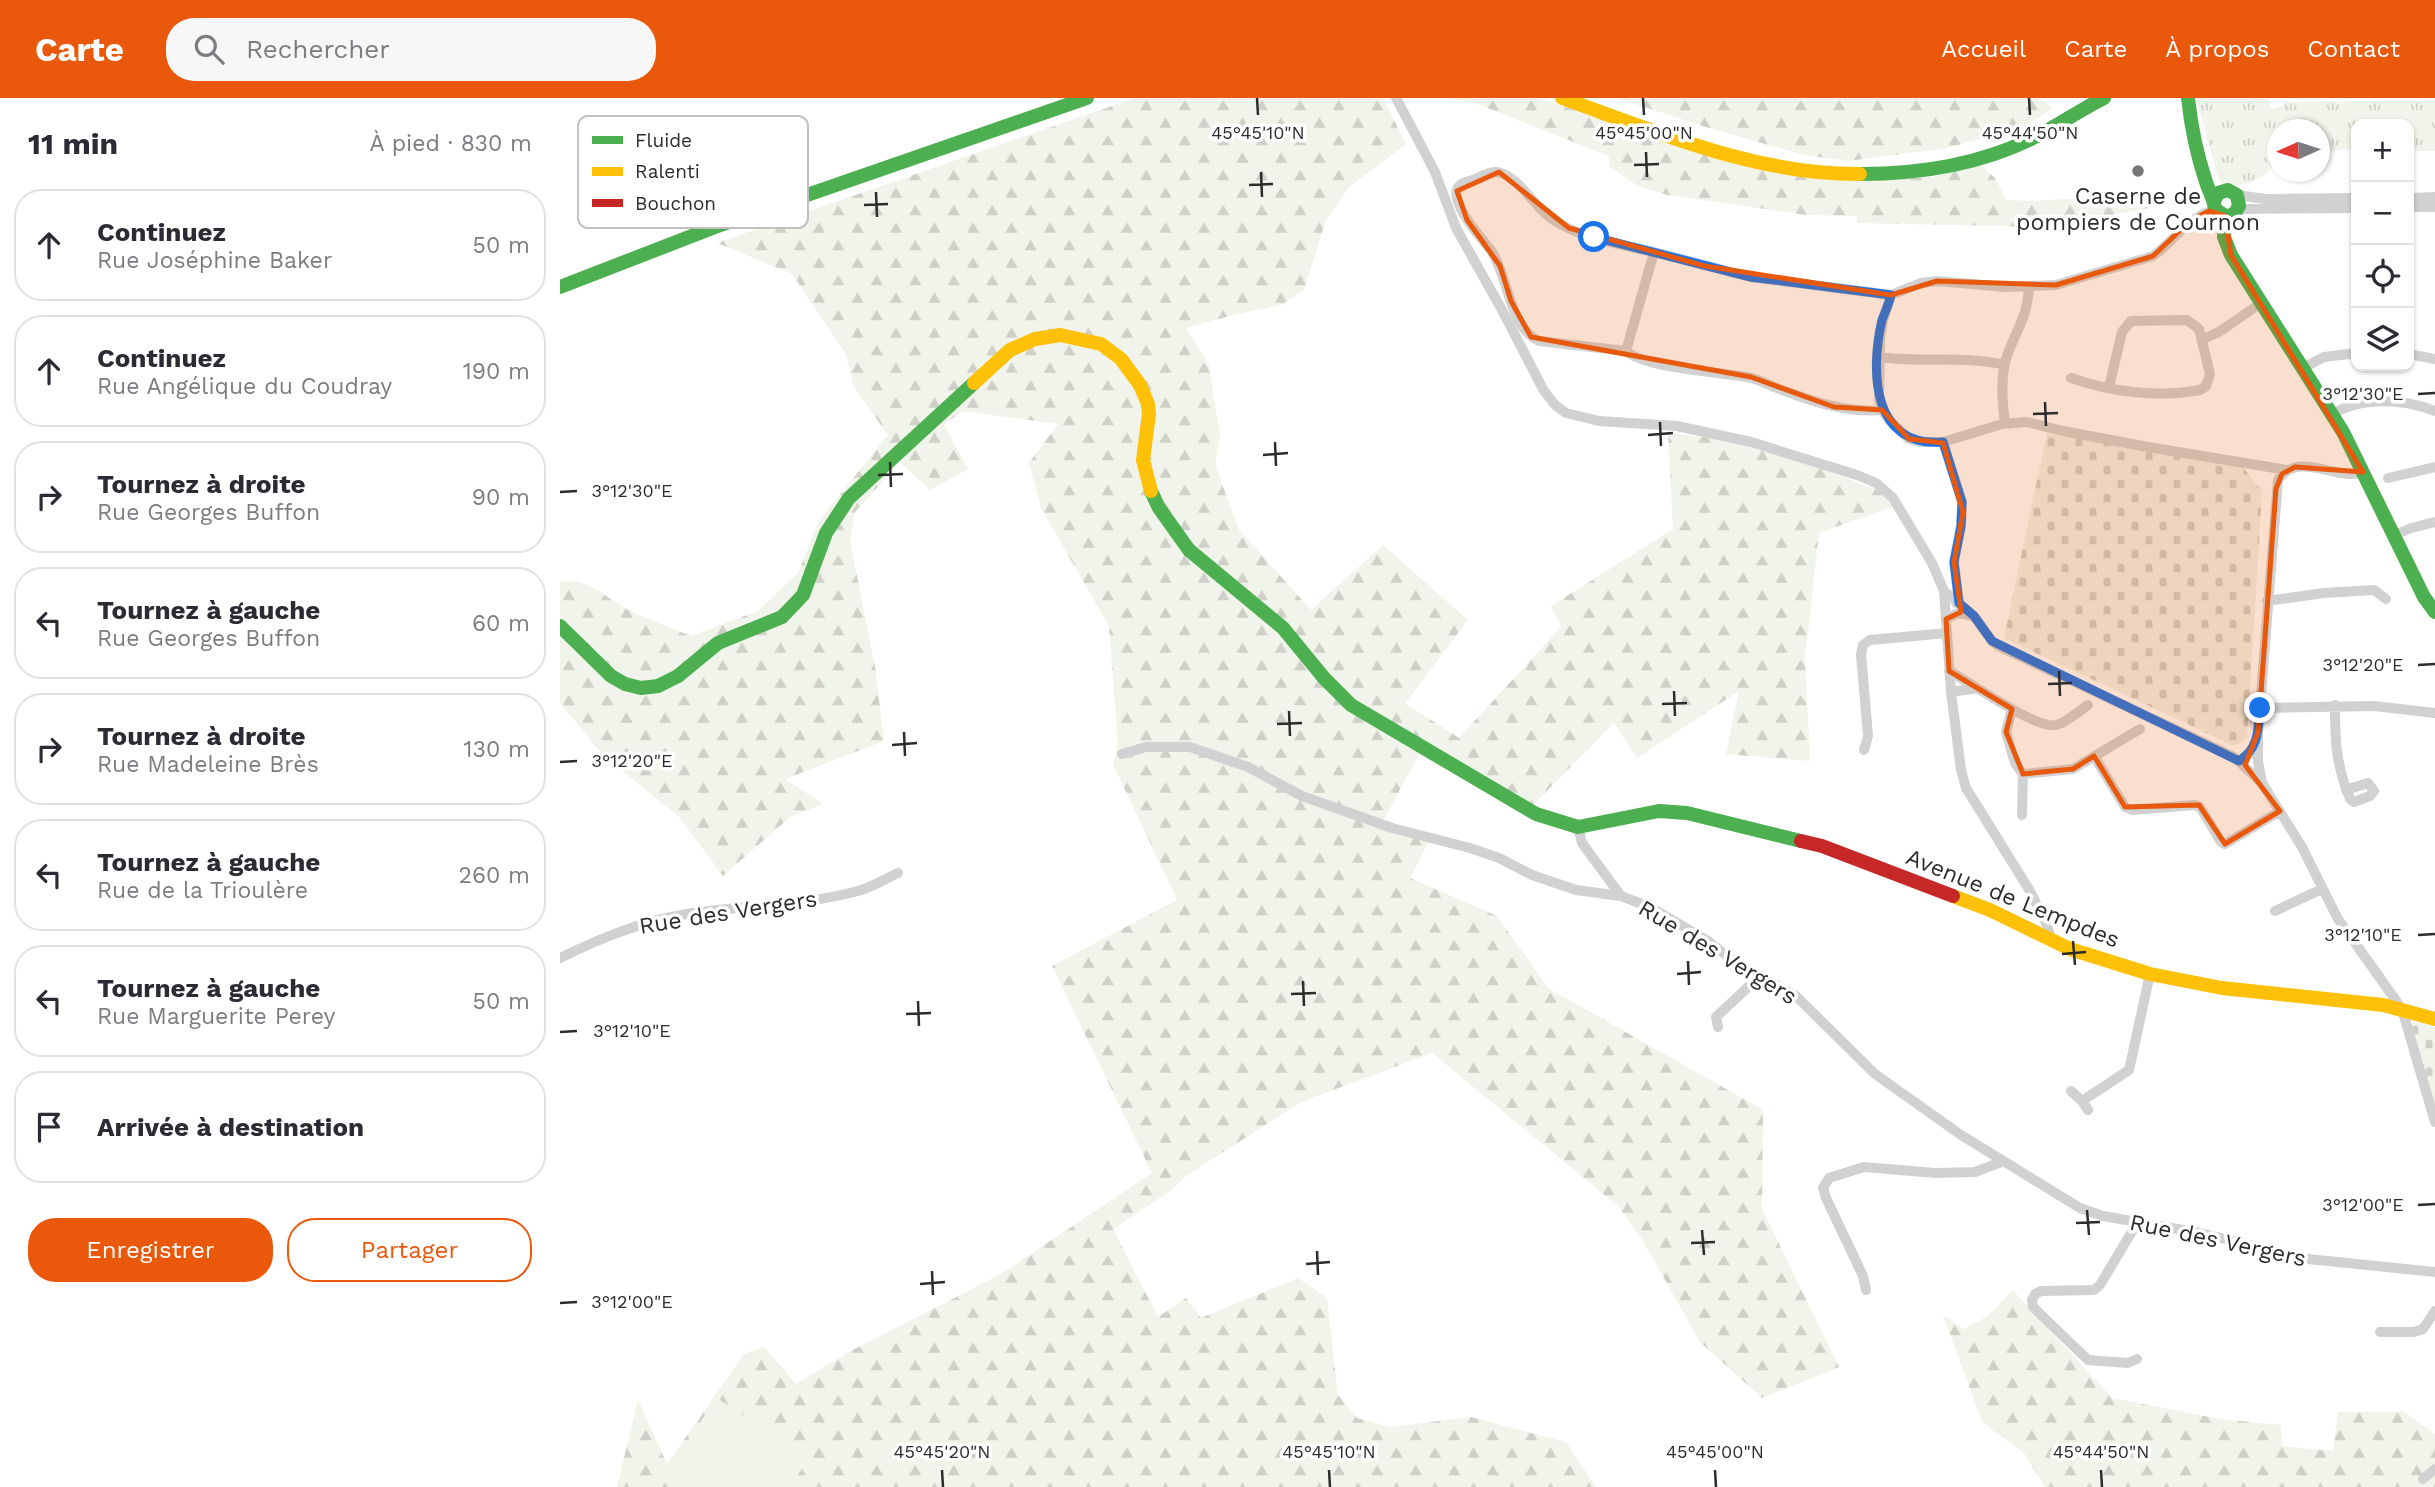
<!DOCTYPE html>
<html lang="fr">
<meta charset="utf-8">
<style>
body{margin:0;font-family:"Work Sans",sans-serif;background:#f7f7f7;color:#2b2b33}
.controls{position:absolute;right:21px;top:21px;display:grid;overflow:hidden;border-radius:14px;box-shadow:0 2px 5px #0004}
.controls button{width:63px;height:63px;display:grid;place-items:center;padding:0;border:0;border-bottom:2px solid #e1e1e2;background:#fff;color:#2b2b33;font:35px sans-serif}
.compass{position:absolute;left:1707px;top:21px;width:63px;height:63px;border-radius:50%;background:#fff;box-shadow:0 2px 5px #0004;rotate:267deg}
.stop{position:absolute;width:21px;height:21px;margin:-16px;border:5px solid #1a73e8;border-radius:50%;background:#fff}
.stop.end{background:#1a73e8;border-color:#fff;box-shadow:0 2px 7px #0008}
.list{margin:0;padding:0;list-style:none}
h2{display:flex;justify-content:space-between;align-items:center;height:91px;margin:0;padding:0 28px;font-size:30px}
h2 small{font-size:23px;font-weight:400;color:#7c7c81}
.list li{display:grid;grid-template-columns:46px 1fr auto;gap:21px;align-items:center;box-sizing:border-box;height:112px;margin:0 14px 14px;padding:0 14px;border:2px solid #e1e1e2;border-radius:28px}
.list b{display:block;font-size:26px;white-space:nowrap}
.list p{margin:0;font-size:23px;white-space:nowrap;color:#7c7c81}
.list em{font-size:23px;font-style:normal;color:#7c7c81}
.actions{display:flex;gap:14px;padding:21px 28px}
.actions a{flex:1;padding:16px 0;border:2px solid #ea580c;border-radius:28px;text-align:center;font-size:24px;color:#ea580c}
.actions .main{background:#ea580c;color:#fff}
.icon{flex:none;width:38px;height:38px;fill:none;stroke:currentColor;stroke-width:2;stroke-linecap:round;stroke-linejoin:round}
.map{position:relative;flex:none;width:1875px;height:1389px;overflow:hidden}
header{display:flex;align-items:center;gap:42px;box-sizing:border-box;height:98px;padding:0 35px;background:#ea580c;color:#fff}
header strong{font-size:33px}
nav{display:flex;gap:38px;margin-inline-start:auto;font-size:24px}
.search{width:490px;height:63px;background:#f7f7f7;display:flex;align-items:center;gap:18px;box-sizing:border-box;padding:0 24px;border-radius:28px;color:#7c7c81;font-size:26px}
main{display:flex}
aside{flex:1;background:#fff}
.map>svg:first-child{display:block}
.grass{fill:url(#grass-tufts)}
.forest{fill:url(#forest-firs)}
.cemetery{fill:url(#cemetery-stones)}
.pitch{fill:#f1f4ea}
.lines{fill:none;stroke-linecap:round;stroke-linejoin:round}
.street{stroke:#d1d1d1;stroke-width:10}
.fast{stroke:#4caf50;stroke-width:14}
.slow{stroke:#ffc107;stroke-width:14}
.jam{stroke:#c62828;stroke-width:14}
.route{stroke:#1a73e8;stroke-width:9}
.marked{fill:#e8590c;fill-opacity:0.2;stroke:#e8590c;stroke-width:5;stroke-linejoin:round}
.ticks{fill:none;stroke:#2c2c2c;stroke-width:2.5}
.poi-dot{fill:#767676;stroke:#fff;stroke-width:2.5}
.labels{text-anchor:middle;stroke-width:7;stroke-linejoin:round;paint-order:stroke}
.poi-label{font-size:23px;fill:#2c2c2c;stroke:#fff}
.street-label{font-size:23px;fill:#2c2c2c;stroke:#fff}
.key{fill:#fff;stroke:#c0c0c0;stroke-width:2}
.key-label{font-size:19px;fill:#2c2c2c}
.ticks-label{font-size:18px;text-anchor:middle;fill:#2c2c2c;stroke:#fff;stroke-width:7;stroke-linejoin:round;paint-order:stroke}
</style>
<header>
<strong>Carte</strong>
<div class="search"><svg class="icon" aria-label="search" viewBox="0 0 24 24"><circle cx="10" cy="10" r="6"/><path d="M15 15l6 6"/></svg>Rechercher</div>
<nav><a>Accueil</a><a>Carte</a><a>À propos</a><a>Contact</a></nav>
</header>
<main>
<aside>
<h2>11 min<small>À pied · 830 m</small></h2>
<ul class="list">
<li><svg class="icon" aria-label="ahead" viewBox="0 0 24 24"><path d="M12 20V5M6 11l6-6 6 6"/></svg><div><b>Continuez</b><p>Rue Joséphine Baker</p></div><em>50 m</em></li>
<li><svg class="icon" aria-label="ahead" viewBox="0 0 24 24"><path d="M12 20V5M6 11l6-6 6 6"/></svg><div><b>Continuez</b><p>Rue Angélique du Coudray</p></div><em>190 m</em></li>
<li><svg class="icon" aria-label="right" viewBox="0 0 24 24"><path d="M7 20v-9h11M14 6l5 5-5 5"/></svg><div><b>Tournez à droite</b><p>Rue Georges Buffon</p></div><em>90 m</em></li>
<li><svg class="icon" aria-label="left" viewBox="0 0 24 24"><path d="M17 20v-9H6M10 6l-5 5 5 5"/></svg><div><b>Tournez à gauche</b><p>Rue Georges Buffon</p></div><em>60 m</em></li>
<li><svg class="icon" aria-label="right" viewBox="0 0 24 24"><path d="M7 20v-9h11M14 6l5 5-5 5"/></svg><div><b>Tournez à droite</b><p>Rue Madeleine Brès</p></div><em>130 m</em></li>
<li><svg class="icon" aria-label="left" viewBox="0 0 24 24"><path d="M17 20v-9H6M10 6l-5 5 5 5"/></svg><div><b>Tournez à gauche</b><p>Rue de la Trioulère</p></div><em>260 m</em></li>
<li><svg class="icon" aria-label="left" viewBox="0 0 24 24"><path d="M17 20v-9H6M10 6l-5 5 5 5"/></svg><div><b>Tournez à gauche</b><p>Rue Marguerite Perey</p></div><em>50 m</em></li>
<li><svg class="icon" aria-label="arrive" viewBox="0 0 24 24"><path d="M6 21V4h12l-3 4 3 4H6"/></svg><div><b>Arrivée à destination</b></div></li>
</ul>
<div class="actions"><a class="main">Enregistrer</a><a>Partager</a></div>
</aside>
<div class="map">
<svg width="1875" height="1389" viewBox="0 0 1875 1389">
<defs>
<pattern id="grass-tufts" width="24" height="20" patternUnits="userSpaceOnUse" patternTransform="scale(1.75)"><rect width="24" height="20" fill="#f1f4ea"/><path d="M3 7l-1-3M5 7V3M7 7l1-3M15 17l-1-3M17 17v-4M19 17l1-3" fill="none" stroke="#cfd1c9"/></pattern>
<pattern id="forest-firs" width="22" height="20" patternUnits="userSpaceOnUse" patternTransform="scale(1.75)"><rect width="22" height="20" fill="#f1f4ea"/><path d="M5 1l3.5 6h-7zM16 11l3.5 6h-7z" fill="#cfd1c9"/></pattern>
<pattern id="cemetery-stones" width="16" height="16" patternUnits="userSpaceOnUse" patternTransform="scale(1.75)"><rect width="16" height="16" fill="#f1f4ea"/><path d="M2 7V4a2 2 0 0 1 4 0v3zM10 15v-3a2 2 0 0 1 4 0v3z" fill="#cfd1c9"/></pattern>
</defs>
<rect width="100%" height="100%" fill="#fff"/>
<!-- grass -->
<path class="grass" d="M1636,0H1708L1711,11L1722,8L1725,4L1875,2V53H1855V50H1849V26H1796V54H1793L1792,51L1760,54L1759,32H1717V65C1698,83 1688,90 1662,86L1657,76Z"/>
<!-- forest -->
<path class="forest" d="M575,0H823L846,46L790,88L766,122L744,192L721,207L673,217L626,230L649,267L660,338L655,367L679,432L751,512L823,447L908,522L845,605L899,640L1001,529L991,508L1113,431L1108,335L1161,341L1253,367L1324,395L1332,409L1259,435L1245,560L1250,663L1166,656L1179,593L1077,660L1054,625L964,716L859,656L823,723L872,737L850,780L937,818L988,890L1203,1012L1202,1111L1279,1269L1202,1300L1140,1244L1083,1143L1058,1108L872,955L741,1004L626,1078L613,1091L553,1131L598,1219L626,1200L641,1220L738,1180L767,1200L778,1297L797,1320L830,1329L911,1319L1006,1344L1036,1389H57L78,1302L107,1366L184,1256L204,1249L236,1286L287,1255L441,1176L592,1075L492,868L617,802L553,666L558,646L549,528L481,410L469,365L498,326L402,313L384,327L408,371L370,392L340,364L295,414L290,443L315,568L324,643L225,681L263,706L230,719L163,778L119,719L43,657L0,605V484C29,479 43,498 65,510C86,521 109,529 131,538L198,513L238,475L258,424L328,337L293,287L286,256L232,176L157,145Z
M884,0H978L1194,71L1250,80L1275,83L1372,79L1421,67L1435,80L1446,102L1470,103L1558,98L1603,101L1600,108L1486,129L1297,125V118L1246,117L1107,97L1078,88L1049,68V58L915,5Z
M1057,0H1478L1493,10L1466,28L1387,50L1288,63L1244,57L1152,31Z
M1453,1192L1552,1300L1660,1321L1721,1327L1722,1348L1773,1353L1778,1314H1844L1875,1336V1389H1485L1464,1355L1422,1324L1383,1217L1404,1231L1428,1218Z"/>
<!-- cemetery -->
<path class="cemetery" d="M1487,335L1681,367L1702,393L1687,640L1674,648L1444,540Z
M1854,924L1875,928V1009L1849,927Z"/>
<!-- pitch -->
<path class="pitch" d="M157,1300L249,1361L229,1389H112L102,1380Z"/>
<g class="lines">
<!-- street -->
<path class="street" d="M836,0L875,74L896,130L942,212L984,293L995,307L1006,315L1039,323L1117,328L1191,344L1297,377L1316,385L1333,400L1372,465L1384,493L1391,594L1401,672L1406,690L1470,793L1487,827L1489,834L1486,840
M1677,97L1705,101L1796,100
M1849,100L1875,99
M1849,109H1875
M1655,111C1622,123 1618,140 1593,158L1496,187L1446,189L1377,183L1361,185L1331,197L1323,222L1320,241L1319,301L1322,312L1330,323L1349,341L1360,344H1383L1442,326L1467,324L1503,333L1588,349L1727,372
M1678,111L1796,110
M1643,241L1659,234L1701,205
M1066,253L979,243C948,229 949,177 930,151C921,140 885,100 900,87C904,84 911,83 915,81C924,77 932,72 941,75C959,80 975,109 992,121C1021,141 1060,146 1094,154
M1849,256L1875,261
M1318,259C1360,265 1403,257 1445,267
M1743,270L1764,259L1796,255
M1511,280C1551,294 1598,300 1640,292L1646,288L1650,276L1639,231L1627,222L1571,223L1562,234L1549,289
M1322,312C1287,315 1254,304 1222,292C1210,288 1199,281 1187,279C1158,274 1085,270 1066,253L1094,154L1190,179L1331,197
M1773,316C1802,298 1844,301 1875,313
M1445,325C1442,303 1440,279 1447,258C1457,229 1467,222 1469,189
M1383,344L1402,404L1401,428L1394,464L1399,505H1396
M1828,380L1875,369
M1835,437L1851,430L1875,424
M1384,493L1414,518L1432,543L1438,548L1674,659L1702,685L1742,749L1778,821L1842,911L1875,1024
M1707,503L1764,495L1814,492L1826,501
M1386,521L1398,515L1413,518
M1389,573C1408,583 1477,632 1496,627C1506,625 1519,613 1528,607
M1391,594L1417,590
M1775,607C1775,645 1776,666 1790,701L1794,704L1810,698L1814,693L1808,685L1786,692
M1700,610L1814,608L1875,615
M1452,611L1446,634L1455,665L1463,676L1513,671L1580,631
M1304,652L1308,638L1301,556L1303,547L1310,542L1387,535
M562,656L586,649H630L688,669L742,698L832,730L910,750L939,760L972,777L1016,792L1061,798L1092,810L1148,843L1171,861L1236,898L1315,976L1401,1037L1520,1110L1543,1118L1640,1135L1748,1161L1875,1174
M1534,658L1565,709L1572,712L1635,707L1640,709L1661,744L1665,746L1720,713
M1679,663L1690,656L1696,642
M1702,685L1698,663V635L1718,382C1739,351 1776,384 1803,374
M1462,717L1463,676
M1018,729L1022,745L1061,798
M1715,813L1762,791
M0,860C41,840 82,823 127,816C183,807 243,808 298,793C312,789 325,781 338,775
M1158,929L1156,919L1201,877
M1511,993L1522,1003
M1528,1012L1522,1003L1569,972L1590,876
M1306,1192L1303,1178L1266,1100L1263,1090L1269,1080L1304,1069L1375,1075L1415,1074L1444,1063
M1820,1234H1854L1863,1231L1875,1213
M1577,1261L1568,1265L1528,1262L1473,1209L1472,1202L1475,1196L1481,1193L1534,1192L1540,1187L1577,1125
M1863,1381L1875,1371"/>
<!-- fast -->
<path class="fast" d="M1628,0C1631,28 1637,57 1646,84C1649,94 1654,101 1655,111L1667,119L1675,115L1679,108L1677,97L1668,92L1658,95L1654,103
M1300,76C1357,76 1417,67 1469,42C1495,30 1518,13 1544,0
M1665,118L1664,139L1671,157L1783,334L1864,499L1875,514
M0,189L155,129L527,0
M591,393L599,410L629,452L723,530L764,580L791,607L976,716L1018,729L1099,713L1127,715L1241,743
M0,528L51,578L65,586L81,590L98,588L118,578L158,545L222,519L243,497L266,435L289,400L414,285"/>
<!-- slow -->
<path class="slow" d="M1002,0C1097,34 1197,77 1300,76
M414,285L450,252L475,241L500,237L541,246L561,261L580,287L588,306L589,316L583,362L591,393
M1393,798L1430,812L1510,851L1590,876L1662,890L1823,907L1875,921"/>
<!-- jam -->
<path class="jam" d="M1241,743L1262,748L1393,798"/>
</g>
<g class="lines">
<!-- route -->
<path class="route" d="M1034,139L1190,179L1331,197C1329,206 1325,214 1322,222C1310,273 1312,350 1383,344L1402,404L1401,428L1394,464L1399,505L1414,518L1432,543L1679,663C1699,650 1698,633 1700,610"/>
</g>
<!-- marked area -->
<path class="marked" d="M939,74L1009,130L1145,168L1331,197L1377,183L1496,187L1593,158L1631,122L1649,113L1665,118L1671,157L1803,374L1735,369L1722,376L1716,391L1698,635L1685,667L1720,713L1665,746L1639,707L1565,709L1534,658L1513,671L1463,676L1446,634L1452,611L1389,573L1386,521L1401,514L1394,464L1403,414L1383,345L1349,341L1322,312L1274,309L1191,279L971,239L951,203L940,168L907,122L897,93Z"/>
<!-- ticks -->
<path class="ticks" d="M697,0L698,17M1083,0L1084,17M1469,0L1470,17M1086,54L1087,79M1074,67L1099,66M701,74L702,99M689,87L713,86M316,94L317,119M304,107L328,106M1858,296L1875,295M1485,304L1486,328M1473,316L1498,315M1100,324L1101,348M1088,337L1113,335M715,344L716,368M703,357L728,355M330,364L331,389M318,377L343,376M0,394L17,393M1858,567L1875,566M1499,573L1500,598M1488,586L1512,585M1114,593L1115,618M1102,606L1127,605M729,613L730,638M717,626L742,625M344,634L345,658M332,647L357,645M0,664L17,663M1858,837L1875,836M1513,843L1515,867M1502,856L1526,854M1128,863L1129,887M1117,876L1141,874M743,883L744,908M731,896L756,895M358,903L359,928M346,916L371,915M0,934L17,933M1858,1107L1875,1106M1527,1112L1529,1137M1516,1125L1540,1124M1142,1132L1144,1157M1131,1145L1155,1144M757,1153L758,1177M746,1166L770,1164M372,1173L373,1197M360,1186L385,1184M0,1205L17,1204M382,1372L383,1389M769,1372L770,1389M1155,1372L1156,1389M1541,1372L1542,1389"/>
<!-- markers -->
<circle class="poi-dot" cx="1578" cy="73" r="7"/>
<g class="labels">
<!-- poi labels -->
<g class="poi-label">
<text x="1578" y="106">Caserne de<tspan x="1578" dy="26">pompiers de Cournon</tspan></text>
</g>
<!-- street labels -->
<g class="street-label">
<text transform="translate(1453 800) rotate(22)" y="8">Avenue de Lempdes</text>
<text transform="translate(168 814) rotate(-9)" y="8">Rue des Vergers</text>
<text transform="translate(1158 854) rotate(31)" y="8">Rue des Vergers</text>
<text transform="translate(1658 1142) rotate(12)" y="8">Rue des Vergers</text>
</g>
</g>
<!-- legend -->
<rect x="18" y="18" width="230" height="112" rx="10" class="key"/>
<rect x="32" y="38" width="31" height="8" fill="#4caf50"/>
<rect x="32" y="69" width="31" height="9" fill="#ffc107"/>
<rect x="32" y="101" width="31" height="8" fill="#c62828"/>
<g class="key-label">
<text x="75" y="49">Fluide</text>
<text x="75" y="80">Ralenti</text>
<text x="75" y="112">Bouchon</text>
</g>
<g class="ticks-label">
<text x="698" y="41">45°45'10"N</text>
<text x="1084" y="41">45°45'00"N</text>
<text x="1470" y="41">45°44'50"N</text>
<text x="1803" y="302">3°12'30"E</text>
<text x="72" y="399">3°12'30"E</text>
<text x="1803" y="573">3°12'20"E</text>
<text x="72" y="669">3°12'20"E</text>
<text x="1803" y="843">3°12'10"E</text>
<text x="72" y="939">3°12'10"E</text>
<text x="1803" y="1113">3°12'00"E</text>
<text x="72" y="1210">3°12'00"E</text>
<text x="382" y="1360">45°45'20"N</text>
<text x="769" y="1360">45°45'10"N</text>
<text x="1155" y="1360">45°45'00"N</text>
<text x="1541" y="1360">45°44'50"N</text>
</g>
</svg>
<div class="controls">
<button>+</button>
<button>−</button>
<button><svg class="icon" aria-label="locate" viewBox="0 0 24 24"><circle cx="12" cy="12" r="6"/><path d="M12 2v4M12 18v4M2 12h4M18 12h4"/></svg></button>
<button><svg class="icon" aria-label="layers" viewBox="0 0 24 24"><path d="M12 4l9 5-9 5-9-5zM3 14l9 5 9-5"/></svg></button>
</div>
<svg class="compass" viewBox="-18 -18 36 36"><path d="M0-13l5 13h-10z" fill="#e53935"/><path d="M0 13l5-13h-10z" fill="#7c7c81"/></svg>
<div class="stop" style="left:1034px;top:139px"></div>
<div class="stop end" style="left:1700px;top:610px"></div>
</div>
</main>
